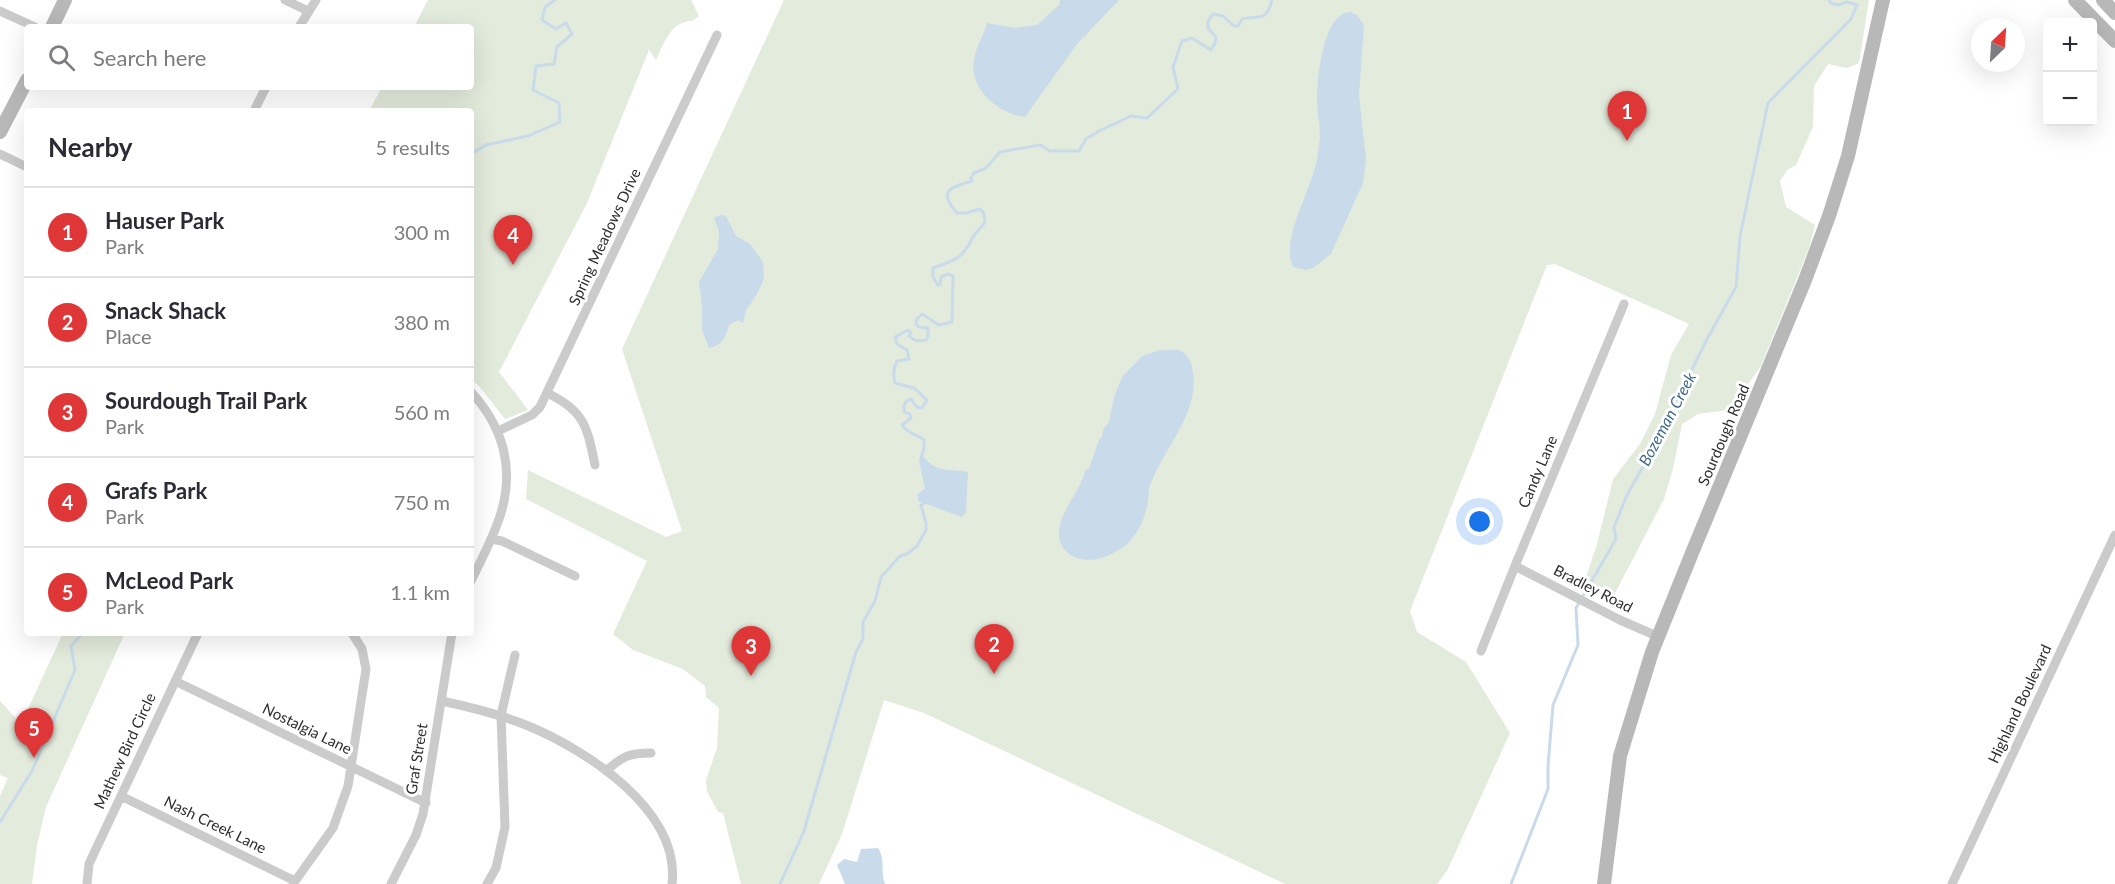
<!DOCTYPE html>
<meta charset="utf-8">
<style>
body{margin:0;font-family:Lato,sans-serif;background:#f2f2f3;color:#2b2b33}
.controls{position:absolute;right:18px;top:18px;display:grid;overflow:hidden;border-radius:6px;box-shadow:0 6px 24px #0002}
.controls button{width:54px;height:54px;display:grid;place-items:center;padding:0;border:0;border-bottom:2px solid #e1e1e2;background:#fff;color:#2b2b33;font:30px sans-serif}
.compass{position:absolute;left:1971px;top:18px;width:54px;height:54px;border-radius:50%;background:#fff;box-shadow:0 6px 24px #0002;rotate:25deg}
.you{position:absolute;left:1480px;top:522px;width:21px;height:21px;margin:-15px;border:4px solid #fff;border-radius:50%;background:#1a73e8;box-shadow:0 0 0 9px #1a73e833}
.badge{display:grid;place-items:center;width:39px;height:39px;border-radius:50%;background:#df3638;color:#fff;font-size:20px;font-weight:700}
.pin{position:absolute;translate:-50% -50px;filter:drop-shadow(0 2px 3px #0008)}
.pin::after{content:'';position:absolute;top:32px;width:21px;height:18px;background:inherit;clip-path:polygon(0 0,100% 0,50% 100%)}
.list{margin:0;padding:0;list-style:none}
h2{display:flex;justify-content:space-between;align-items:center;height:78px;margin:0;padding:0 24px;font-size:26px}
h2 small{font-size:20px;font-weight:400;color:#7c7c81}
.list li{display:grid;grid-template-columns:39px 1fr auto;gap:18px;align-items:center;box-sizing:border-box;height:90px;padding:0 24px;border-top:2px solid #e1e1e2}
.list b{display:block;font-size:22px;white-space:nowrap}
.list p{margin:0;font-size:20px;white-space:nowrap;color:#7c7c81}
.list em{font-size:20px;font-style:normal;color:#7c7c81}
.icon{flex:none;width:33px;height:33px;fill:none;stroke:currentColor;stroke-width:2;stroke-linecap:round;stroke-linejoin:round}
.map{position:relative;flex:none;width:2115px;height:884px;overflow:hidden}
.search{position:absolute;background:#fff;box-shadow:0 6px 24px #0002;left:24px;top:24px;width:450px;height:66px;display:flex;align-items:center;gap:15px;box-sizing:border-box;padding:0 21px;border-radius:6px;color:#7c7c81;font-size:22px}
.panel{position:absolute;background:#fff;box-shadow:0 6px 24px #0002;left:24px;top:108px;width:450px;height:528px;border-radius:6px}
.map>svg:first-child{display:block}
.green{fill:#e3ebdc}
.water{fill:#c9dbea}
.lines{fill:none;stroke-linecap:round;stroke-linejoin:round}
.stream{stroke:#c9dbea;stroke-width:3}
.street{stroke:#cbcbcb;stroke-width:9}
.secondary{stroke:#b8b8b8;stroke-width:14}
.labels{text-anchor:middle;stroke-width:6;stroke-linejoin:round;paint-order:stroke}
.street-label{font-size:15px;fill:#2e2e2e;stroke:#fff}
.water-label{font-size:16px;font-style:italic;fill:#3f6a8e;stroke:#fff}
</style>
<div class="map">
<svg width="2115" height="884" viewBox="0 0 2115 884">
<rect width="100%" height="100%" fill="#fff"/>
<!-- green -->
<path class="green" d="M428,0H691L699,16L692,21C671,21 664,43 656,60L649,50L587,203L499,372L528,410L505,419L479,386L471,380V111H369L382,87H471V27H414Z
M784,0H1869L1859,63L1847,68L1828,64L1814,86L1813,127L1796,165L1787,170L1780,181L1786,207L1815,225L1809,248L1761,366L1729,410L1698,414L1682,424L1673,469L1664,499L1611,601L1585,580L1597,544L1613,479L1640,444L1655,414L1671,355L1689,324L1555,264L1547,265L1410,611L1417,632L1466,662L1510,733L1447,871L1437,884H1285L924,713L884,700L842,834L819,884H741L723,813L718,812L707,791L706,780L717,748L719,708L706,697L705,686L683,669L633,650L613,634L647,561L526,499L528,470L666,537L682,531L622,349Z
M63,633H125L46,807L37,845L32,884H0V796L8,778L0,775V701L21,724Z"/>
<!-- water -->
<path class="water" d="M1060,0H1119L1077,44L1025,117C998,114 968,88 974,59C976,47 984,35 987,23L1015,28L1037,25L1059,5Z
M1351,12L1357,15L1364,25L1359,95L1366,160L1363,183L1331,254L1313,268L1306,270L1293,267C1281,241 1307,197 1314,171C1317,163 1318,153 1319,144C1322,128 1316,111 1317,94C1318,74 1324,11 1351,12Z
M721,215L726,216L736,236L750,244L763,262L764,279L756,296L746,310L743,323L738,320L729,325C726,336 722,346 709,348L702,330V307L699,282L718,249L719,232L714,218Z
M1160,350C1166,351 1172,349 1178,350C1186,353 1191,359 1192,367C1202,411 1165,446 1151,483C1148,489 1149,495 1148,501C1146,516 1138,535 1126,545C1119,550 1106,558 1097,559C1078,563 1058,553 1059,532C1060,511 1081,490 1085,471L1089,468L1099,440L1102,437L1103,430L1109,422L1114,397L1122,377L1142,356Z
M921,453C935,474 946,468 968,472L966,512L962,517L918,501V494L925,488L919,461Z
M878,848C886,860 880,872 885,884H845L837,865L844,859L857,862L861,849Z"/>
<g class="lines">
<!-- stream -->
<path class="stream" d="M471,154L486,145L528,136L560,122L559,103L533,90L536,66L554,64L557,47L572,34L566,23L556,29L542,20L545,7L555,0
M922,455L924,449V440C916,434 908,434 902,425L911,418L910,414L904,412V405L907,401L911,399L917,407L922,408L927,400L914,388L895,383C893,375 893,368 897,361L909,359L907,350L897,344L895,337L908,330L911,333L909,336C915,342 919,341 926,340L928,337V328L919,327L916,324L917,319L922,314L939,325L952,322L953,276L948,274L941,277L940,285H938L933,277V268C956,260 962,259 973,237C976,232 982,227 985,222L984,214L980,209L967,213H957C937,191 951,187 972,181L971,178L974,173L986,168L1000,152L1040,145L1050,151H1079L1086,139L1099,131L1131,116L1147,118L1178,89L1173,67L1182,41L1192,38L1211,50L1215,43L1216,37L1208,28V21L1213,14L1223,16L1234,26H1238L1242,19C1260,15 1266,23 1272,0
M0,822L32,771L75,670L71,646L83,633
M780,884L804,831L856,652L863,639V622L875,601L881,577L900,556L907,554L917,546L926,530V523L921,505L926,502
M1511,884L1548,789V766L1553,705L1578,645L1576,608L1616,539L1614,527L1627,495L1650,454L1706,341L1736,287L1740,236L1768,103L1851,19L1857,5L1847,2L1838,5L1831,3L1829,0"/>
<!-- street -->
<path class="street" d="M285,0L308,11
M0,11L35,27
M299,27L316,0
M254,111L266,87
M0,154L27,167
M471,392C487,409 497,426 503,448C516,498 492,538 471,581
M547,393C585,411 587,427 595,465
M498,431L532,415L540,407L717,35
M491,539L502,541L575,576
M1515,566L1620,620L1659,637
M1481,651L1515,566L1624,304
M175,681L426,803
M442,701C470,707 499,714 526,725C585,749 681,810 672,884
M606,771C623,756 629,753 651,753
M121,796L295,881
M87,884L89,864L95,851L198,633
M293,884L333,828L348,786L366,669L362,649L352,633
M391,884L416,835L423,814L452,633
M487,884L496,868L505,827L501,715L515,655
M1952,884L2115,535"/>
<!-- secondary -->
<path class="secondary" d="M2075,0L2115,41
M2103,0L2115,13
M52,27L65,0
M0,132L27,80
M1604,884L1620,756L1652,652L1692,553L1805,280L1829,216L1848,156L1883,0"/>
</g>
<g class="labels">
<!-- street labels -->
<g class="street-label">
<text transform="translate(605 237) rotate(-65)" y="5">Spring Meadows Drive</text>
<text transform="translate(1724 435) rotate(-67)" y="5">Sourdough Road</text>
<text transform="translate(1538 472) rotate(-67)" y="5">Candy Lane</text>
<text transform="translate(1593 589) rotate(27)" y="5">Bradley Road</text>
<text transform="translate(2020 704) rotate(-65)" y="5">Highland Boulevard</text>
<text transform="translate(307 729) rotate(26)" y="5">Nostalgia Lane</text>
<text transform="translate(125 751) rotate(-65)" y="5">Mathew Bird Circle</text>
<text transform="translate(417 759) rotate(-81)" y="5">Graf Street</text>
<text transform="translate(215 825) rotate(26)" y="5">Nash Creek Lane</text>
</g>
<!-- water labels -->
<g class="water-label">
<text transform="translate(1667 419) rotate(-62)" y="6">Bozeman Creek</text>
</g>
</g>
</svg>
<div class="controls">
<button>+</button>
<button>−</button>
</div>
<svg class="compass" viewBox="-18 -18 36 36"><path d="M0-13l5 13h-10z" fill="#e53935"/><path d="M0 13l5-13h-10z" fill="#7c7c81"/></svg>
<div class="you"></div>
<div class="pin badge" style="left:1627px;top:141px">1</div>
<div class="pin badge" style="left:994px;top:674px">2</div>
<div class="pin badge" style="left:751px;top:676px">3</div>
<div class="pin badge" style="left:513px;top:265px">4</div>
<div class="pin badge" style="left:34px;top:758px">5</div>
<div class="search"><svg class="icon" aria-label="search" viewBox="0 0 24 24"><circle cx="10" cy="10" r="6"/><path d="M15 15l6 6"/></svg>Search here</div>
<section class="panel">
<h2>Nearby<small>5 results</small></h2>
<ul class="list">
<li><span class="badge">1</span><div><b>Hauser Park</b><p>Park</p></div><em>300 m</em></li>
<li><span class="badge">2</span><div><b>Snack Shack</b><p>Place</p></div><em>380 m</em></li>
<li><span class="badge">3</span><div><b>Sourdough Trail Park</b><p>Park</p></div><em>560 m</em></li>
<li><span class="badge">4</span><div><b>Grafs Park</b><p>Park</p></div><em>750 m</em></li>
<li><span class="badge">5</span><div><b>McLeod Park</b><p>Park</p></div><em>1.1 km</em></li>
</ul>
</section>
</div>
